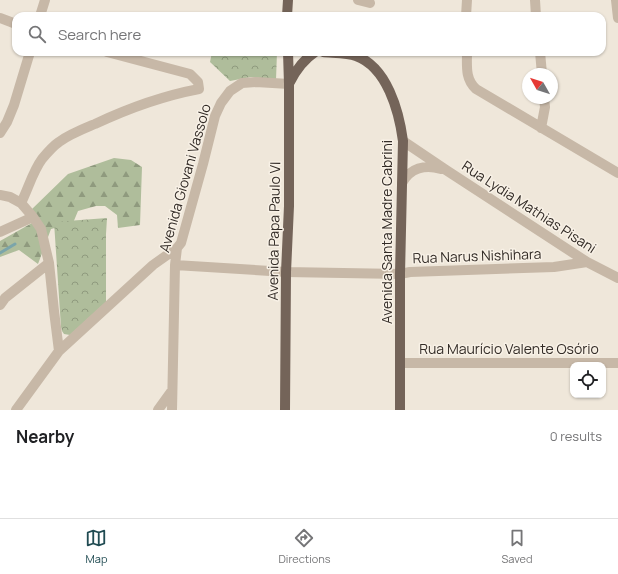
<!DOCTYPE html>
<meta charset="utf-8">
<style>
body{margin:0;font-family:Manrope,sans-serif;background:#f2f2f2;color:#202124}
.controls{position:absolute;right:12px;bottom:12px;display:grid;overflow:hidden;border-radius:8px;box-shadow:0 1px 3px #0004}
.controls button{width:36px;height:36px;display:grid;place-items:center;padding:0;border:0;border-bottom:1px solid #e0e0e0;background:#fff;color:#202124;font:20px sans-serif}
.compass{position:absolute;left:522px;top:68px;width:36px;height:36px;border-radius:50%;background:#fff;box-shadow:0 1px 3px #0004;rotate:309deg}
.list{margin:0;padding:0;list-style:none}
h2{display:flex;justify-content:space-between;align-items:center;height:52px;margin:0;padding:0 16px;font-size:17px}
h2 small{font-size:13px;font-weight:400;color:#757577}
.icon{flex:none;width:22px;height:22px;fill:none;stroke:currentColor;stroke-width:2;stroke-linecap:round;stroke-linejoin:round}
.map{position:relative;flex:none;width:618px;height:410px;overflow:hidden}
.search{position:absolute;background:#fff;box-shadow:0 1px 3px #0004;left:12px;right:12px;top:12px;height:44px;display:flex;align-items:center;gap:10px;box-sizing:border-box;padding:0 14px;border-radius:12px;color:#757577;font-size:15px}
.sheet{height:108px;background:#fff}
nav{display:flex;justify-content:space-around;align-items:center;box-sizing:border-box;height:56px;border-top:1px solid #e0e0e0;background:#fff;font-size:11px;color:#757577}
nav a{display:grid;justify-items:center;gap:2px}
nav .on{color:#204b52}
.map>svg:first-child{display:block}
.forest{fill:url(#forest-firs)}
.park{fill:url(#park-crowns)}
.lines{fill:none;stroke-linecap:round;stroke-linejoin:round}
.stream{stroke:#7ba5aa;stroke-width:3}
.minor{stroke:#c7b8a7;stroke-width:10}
.major{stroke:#746459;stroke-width:10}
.labels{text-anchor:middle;stroke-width:3;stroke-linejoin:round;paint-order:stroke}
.street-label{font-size:14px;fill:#332c27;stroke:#f8f1e6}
</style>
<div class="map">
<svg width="618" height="410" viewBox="0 0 618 410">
<defs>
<pattern id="forest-firs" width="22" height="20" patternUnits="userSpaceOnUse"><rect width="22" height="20" fill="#afbd9b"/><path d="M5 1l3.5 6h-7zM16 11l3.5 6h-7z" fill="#8f9a7e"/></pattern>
<pattern id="park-crowns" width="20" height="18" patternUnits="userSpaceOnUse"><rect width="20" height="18" fill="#afbd9b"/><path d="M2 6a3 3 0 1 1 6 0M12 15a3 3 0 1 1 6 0" fill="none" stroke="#8f9a7e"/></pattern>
</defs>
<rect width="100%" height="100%" fill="#efe7da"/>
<!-- forest -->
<path class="forest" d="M114,158L131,160L142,167L140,225L118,228L117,215L105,206H96L78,211L73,223L51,229L38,264L19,250L0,257V241L32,223L31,210L68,174Z"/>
<!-- park -->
<path class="park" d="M212,52H277L276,80L251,77L230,81L210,62Z
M107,218L106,234V302L70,335L64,334L62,331L61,327L54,222Z"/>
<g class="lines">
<!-- stream -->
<path class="stream" d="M0,253L15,244"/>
<!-- minor -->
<path class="minor" d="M358,0L370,3
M535,0L536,16
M616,0L618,18
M40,16L45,0
M466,16L467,0
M0,18L16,24
M467,52C467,66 465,79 476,89L618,173
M540,52L542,74
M541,128L545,107L544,98
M0,133L7,122L14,105L30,52
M403,141L446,170L587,262L618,278
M402,183C410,168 425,164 441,169
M0,195L10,197L21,203L33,217L41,229L49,263L54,311L59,351
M21,203C28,189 33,171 42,159C47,153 53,146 59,142C70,134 83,129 95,124C129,108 162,96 199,89L198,82L190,74L107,52
M0,232L33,217
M175,265L286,272L400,274L410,272L554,267L587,262
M0,305L5,298L49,263
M401,363H618
M16,410L59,351L153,265L177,248
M158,410L171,392
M172,410L175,265L177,248L181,243L203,164L215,116L221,103L230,91L242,83L256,82L289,84"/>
<!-- major -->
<path class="major" d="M287,16L288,0
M323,52C332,53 348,53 356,56C387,67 399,111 403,141L400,274V410
M290,82C296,70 303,60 315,52
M285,410L286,272L289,206V84L288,52"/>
</g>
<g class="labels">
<!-- street labels -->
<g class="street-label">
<text transform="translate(185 178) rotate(-74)" y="5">Avenida Giovani Vassolo</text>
<text transform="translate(529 207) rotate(33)" y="5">Rua Lydia Mathias Pisani</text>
<text transform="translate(274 231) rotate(-89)" y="5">Avenida Papa Paulo VI</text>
<text transform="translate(387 232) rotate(-90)" y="5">Avenida Santa Madre Cabrini</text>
<text transform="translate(477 256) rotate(-2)" y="5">Rua Narus Nishihara</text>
<text x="509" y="354">Rua Maurício Valente Osório</text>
</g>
</g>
</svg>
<div class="controls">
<button><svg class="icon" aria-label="locate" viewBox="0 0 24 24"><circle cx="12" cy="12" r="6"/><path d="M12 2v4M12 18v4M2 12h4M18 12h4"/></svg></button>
</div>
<svg class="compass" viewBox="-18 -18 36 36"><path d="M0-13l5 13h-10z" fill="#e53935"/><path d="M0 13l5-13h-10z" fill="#757577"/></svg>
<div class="search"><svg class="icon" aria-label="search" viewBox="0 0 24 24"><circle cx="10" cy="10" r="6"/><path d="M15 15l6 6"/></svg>Search here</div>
</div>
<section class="sheet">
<h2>Nearby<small>0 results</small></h2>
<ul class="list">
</ul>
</section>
<nav>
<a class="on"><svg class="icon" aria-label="map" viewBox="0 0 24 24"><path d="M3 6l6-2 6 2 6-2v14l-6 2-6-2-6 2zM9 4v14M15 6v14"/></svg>Map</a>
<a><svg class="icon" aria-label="directions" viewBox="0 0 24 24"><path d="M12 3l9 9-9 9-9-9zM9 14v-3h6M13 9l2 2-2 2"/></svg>Directions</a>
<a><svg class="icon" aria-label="saved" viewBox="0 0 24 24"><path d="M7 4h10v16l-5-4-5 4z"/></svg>Saved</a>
</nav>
